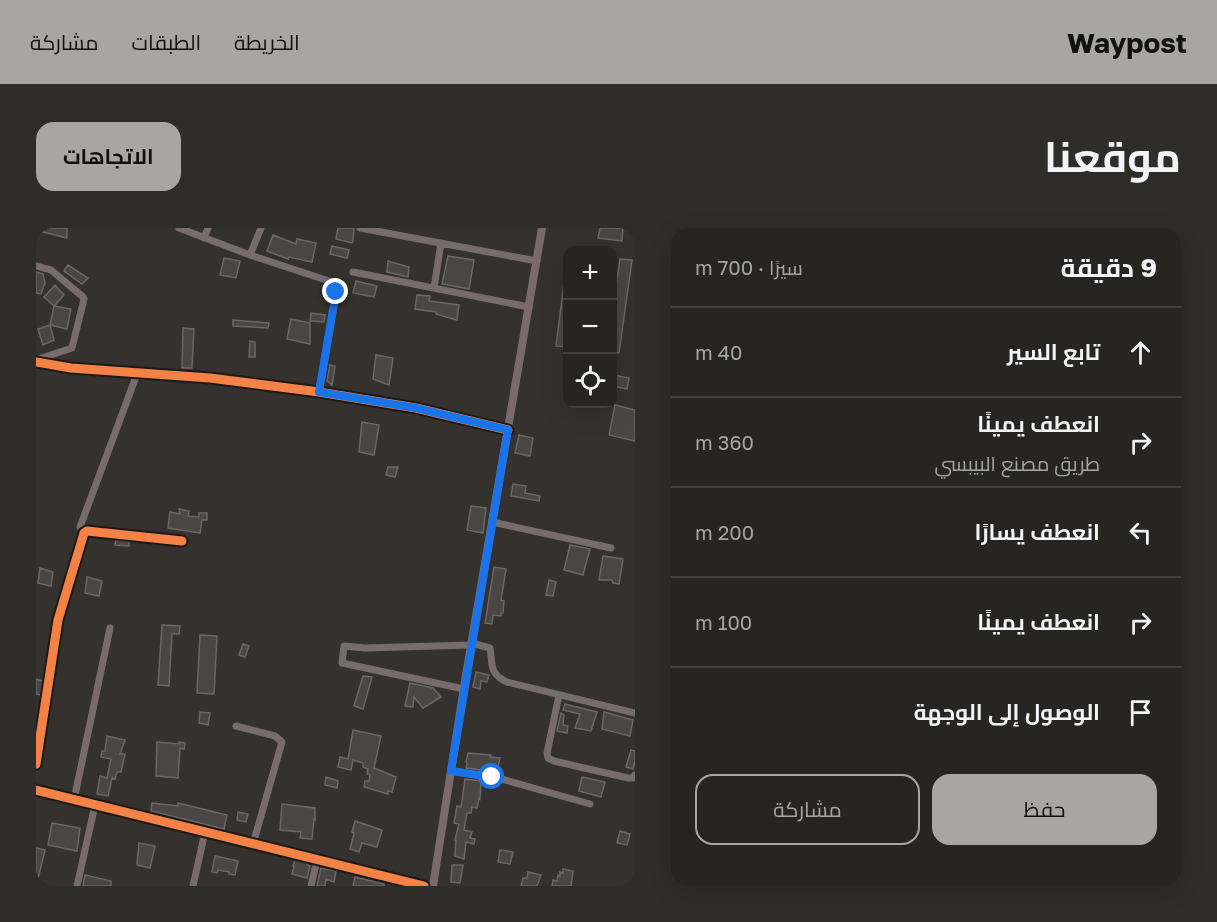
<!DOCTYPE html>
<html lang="ar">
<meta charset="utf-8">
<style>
body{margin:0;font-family:"Golos Text",Cairo,sans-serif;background:#2f2d2a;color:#f1f3f6;direction:rtl}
.controls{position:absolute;right:18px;top:18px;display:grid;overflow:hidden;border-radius:12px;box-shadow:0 6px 24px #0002}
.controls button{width:54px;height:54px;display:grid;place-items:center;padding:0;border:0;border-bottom:2px solid #434240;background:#272522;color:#f1f3f6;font:30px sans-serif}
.stop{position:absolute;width:18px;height:18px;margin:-14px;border:4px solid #1a73e8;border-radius:50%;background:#fff}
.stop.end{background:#1a73e8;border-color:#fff;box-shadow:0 2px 6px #0008}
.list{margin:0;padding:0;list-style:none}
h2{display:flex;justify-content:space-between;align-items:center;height:78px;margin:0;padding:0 24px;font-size:26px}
h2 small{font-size:20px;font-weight:400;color:#a4a5a5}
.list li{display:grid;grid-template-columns:39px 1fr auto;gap:18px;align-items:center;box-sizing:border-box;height:90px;padding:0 24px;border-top:2px solid #434240}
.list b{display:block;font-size:22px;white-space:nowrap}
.list p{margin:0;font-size:20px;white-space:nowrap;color:#a4a5a5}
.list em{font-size:20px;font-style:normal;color:#a4a5a5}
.actions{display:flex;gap:12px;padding:18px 24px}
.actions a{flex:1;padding:14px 0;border:2px solid #a8a6a2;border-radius:18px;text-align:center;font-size:21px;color:#a8a6a2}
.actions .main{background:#a8a6a2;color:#111}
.icon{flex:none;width:33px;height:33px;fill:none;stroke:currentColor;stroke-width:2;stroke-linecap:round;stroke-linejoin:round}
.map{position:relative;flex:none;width:599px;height:658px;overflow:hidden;direction:ltr;border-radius:18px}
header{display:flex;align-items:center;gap:36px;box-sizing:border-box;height:84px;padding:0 30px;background:#a8a6a2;color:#111}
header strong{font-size:28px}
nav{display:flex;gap:33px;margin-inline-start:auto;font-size:21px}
.intro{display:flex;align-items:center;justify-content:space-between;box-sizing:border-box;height:144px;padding:0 36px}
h1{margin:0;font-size:42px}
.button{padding:15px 27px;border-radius:18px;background:#a8a6a2;color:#111;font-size:21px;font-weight:700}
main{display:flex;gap:36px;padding:0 36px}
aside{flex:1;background:#272522;border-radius:18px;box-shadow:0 6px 24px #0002}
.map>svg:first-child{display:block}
.building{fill:#494645;stroke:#6b6766;stroke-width:1.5}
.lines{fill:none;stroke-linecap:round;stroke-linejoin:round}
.minor{stroke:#786b6d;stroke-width:7}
.major{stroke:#796b6d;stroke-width:8}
.cycleway-casing{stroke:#1c1a17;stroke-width:13}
.cycleway{stroke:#f48246;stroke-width:9}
.route{stroke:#1a73e8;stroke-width:8}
</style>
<header>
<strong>Waypost</strong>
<nav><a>الخريطة</a><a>الطبقات</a><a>مشاركة</a></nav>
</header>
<div class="intro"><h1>موقعنا</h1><a class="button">الاتجاهات</a></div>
<main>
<aside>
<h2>9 دقيقة<small>سيرًا · 700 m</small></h2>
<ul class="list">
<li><svg class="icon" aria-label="ahead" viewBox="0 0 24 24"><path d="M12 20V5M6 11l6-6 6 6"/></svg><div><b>تابع السير</b></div><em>40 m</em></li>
<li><svg class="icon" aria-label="right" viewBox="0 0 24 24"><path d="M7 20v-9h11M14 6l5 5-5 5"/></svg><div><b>انعطف يمينًا</b><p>طريق مصنع البيبسي</p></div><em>360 m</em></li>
<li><svg class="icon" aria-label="left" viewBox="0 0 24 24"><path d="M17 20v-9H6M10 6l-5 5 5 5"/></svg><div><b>انعطف يسارًا</b></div><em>200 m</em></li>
<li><svg class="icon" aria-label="right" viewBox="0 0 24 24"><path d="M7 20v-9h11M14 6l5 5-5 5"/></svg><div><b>انعطف يمينًا</b></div><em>100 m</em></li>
<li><svg class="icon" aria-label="arrive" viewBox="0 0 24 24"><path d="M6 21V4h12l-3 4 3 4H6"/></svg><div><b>الوصول إلى الوجهة</b></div></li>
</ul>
<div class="actions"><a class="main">حفظ</a><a>مشاركة</a></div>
</aside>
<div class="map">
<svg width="599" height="658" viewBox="0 0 599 658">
<rect width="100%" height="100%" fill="#34312e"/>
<!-- building -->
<path class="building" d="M8,0H31V10L7,4Z
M302,0H318L317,13L316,15L300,11Z
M564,0H587L586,13L562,10Z
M237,7L260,16L261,11L280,15L276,34L253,29L252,31L231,23Z
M296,18L313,22L311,30L294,26Z
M412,28L438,32L433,61L406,56Z
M188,30L204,33L200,50L184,47Z
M584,31L596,32L583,125L576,124V85Z
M352,33L373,39L372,49L351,44Z
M32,37L52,50L46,56L28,43Z
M0,44L7,46L9,55L5,66L0,65Z
M320,53L341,58L338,69L317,65Z
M528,55L531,56V119L520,118Z
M19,57L28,67L18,78L8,69Z
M381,67L394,68L393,73L423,77L421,92L400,86V84L379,81Z
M18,78L35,81L31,101L14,97Z
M275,85L289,87L288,94L274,93Z
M255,91L274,95V116L251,111Z
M197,92L233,95L232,100L197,98Z
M14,97L18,112L7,117L2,101Z
M147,100L158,101L156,140H146Z
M214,113L219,114V129H213Z
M340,127L357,130L353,157L337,151Z
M294,137L299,138L296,157L291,153Z
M578,147L593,150L591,161L576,158Z
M579,177L599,182V213L573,207Z
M326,194L343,197L338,227L323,224Z
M483,207L497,210L494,228L479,225Z
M352,239H362L359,249L350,247Z
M477,256L490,258L489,265L504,268L503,273L475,268Z
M435,278L450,280L447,305L431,302Z
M143,281L153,283L152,288L163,289V285H171V292H166L164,305L132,300L134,284L144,286Z
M80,312L93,313V318L79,317Z
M534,317L554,321L547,347L528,342Z
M567,328L587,331L583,356L577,355L576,352H563Z
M458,339L470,341L465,372L468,373L467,385H465V388L457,387L456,396L449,395Z
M4,340L17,344L15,358L2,355Z
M51,349L66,353L63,368L49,365Z
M513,352L520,354L517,368L510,367Z
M126,397L144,398L143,406H136L133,458L122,457Z
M164,407L181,408L178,466L161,465Z
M207,416L213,418L209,429L203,427Z
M440,444L453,447L451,454L445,453L444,461L437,459Z
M327,448L336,449L327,481L318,478Z
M0,451L7,453L5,467L0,466Z
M374,455L397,460L405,469L387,480L378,469L377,479L369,478Z
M529,476L561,484L555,503L539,500L544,486L527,482Z
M164,484L174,485L172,497L163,495Z
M568,484L597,492L594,508L566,501Z
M525,485L528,487L527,497L532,498L531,505L521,503Z
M317,502L345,508L338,540L360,549L356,564L352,563V566L328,559L329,553H333L334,547L331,546L332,541L327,539V535L317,532L315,542L302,539L304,529L312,531Z
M71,508L89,512L84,526H89L85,544H81L79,551L76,550L72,568L61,566L64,548L71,550L75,531L65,529L66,523H69Z
M121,514L144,516L143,514L149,515L148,521L144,520L142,550L120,548Z
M595,522L599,523V533L597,541L590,539Z
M432,525L455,527L454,529L464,530L461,544L430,540L431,535L430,534Z
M290,549L302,553L301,560L289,557Z
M546,549L569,554L565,569L543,563Z
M429,551L445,553L444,571L443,570L441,580L436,579L435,585H431L428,602L436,604L434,610L439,611L438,616L430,614L428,631L419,628L420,612H419L423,596L418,595L421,578L425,579Z
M116,575L142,578V575L191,587L188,601L115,583Z
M246,576L279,580V592L278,591L276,611L264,610L265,604L244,602Z
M202,584L212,586L210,594L201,592Z
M319,593L346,602L341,619L326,615L323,624L314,621L318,605L316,604Z
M16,595L44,600L41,623L12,617Z
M584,603L594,606L591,617L581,615Z
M103,615L119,618L114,640L101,637Z
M0,620L9,622L2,651L0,650Z
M464,622L477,624L474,636L462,634Z
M179,628L202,633L199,647L193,646V644L182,642L181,645L176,644Z
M259,632L271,635V637L274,638L271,650L256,646L258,639L257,638Z
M416,637H427L424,655L415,654Z
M285,640L300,643L298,654L290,651L289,658H281Z
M527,641L537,643L535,658H516L517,652L521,653L522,647L524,648V644L527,645Z
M492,644L505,647L501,658H485L487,650H491Z
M49,647L75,653V658H47Z
M319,649L348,656V658H317Z"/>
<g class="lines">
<!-- minor -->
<path class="minor" d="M143,0L214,27L296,54L299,56L300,64L283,164
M324,0L501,33
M168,10L172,0
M214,27L225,0
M0,38L15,42L46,68L48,71L36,120L0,132
M317,44L493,79
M398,60L405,15
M0,134L35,140L174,150L283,164L380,180L472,202
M456,294L575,320
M48,305L44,299L101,146
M435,415L454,420C457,436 452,445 471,454L599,485
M428,461L306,435L308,418L329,420L435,417
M523,467L511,525L512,530L518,533L592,550H597L599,547
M200,498L239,508L246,514L217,616
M0,536L22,392L48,305L51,303L146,313
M415,543L462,550L554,576
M0,562L388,658
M38,572L74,400
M41,658L59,577
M157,658L169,604
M275,658L281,632"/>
<!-- major -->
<path class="major" d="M397,658L429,453L506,0"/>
<defs>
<path id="cycleway" d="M0,134L35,140L174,150L283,164L380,180L472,202
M0,536L22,392L48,305L51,303L146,313
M0,562L388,658"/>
</defs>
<!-- cycleway casing -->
<use href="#cycleway" class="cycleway-casing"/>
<!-- cycleway -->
<use href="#cycleway" class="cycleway"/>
</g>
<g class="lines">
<!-- route -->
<path class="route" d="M300,64L283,164L380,180L472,202L415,543L456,549"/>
</g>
</svg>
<div class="controls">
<button>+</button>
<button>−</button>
<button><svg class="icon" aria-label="locate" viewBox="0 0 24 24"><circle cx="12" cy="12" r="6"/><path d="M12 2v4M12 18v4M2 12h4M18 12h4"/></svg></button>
</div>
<div class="stop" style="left:456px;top:549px"></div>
<div class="stop end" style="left:300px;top:64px"></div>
</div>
</main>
